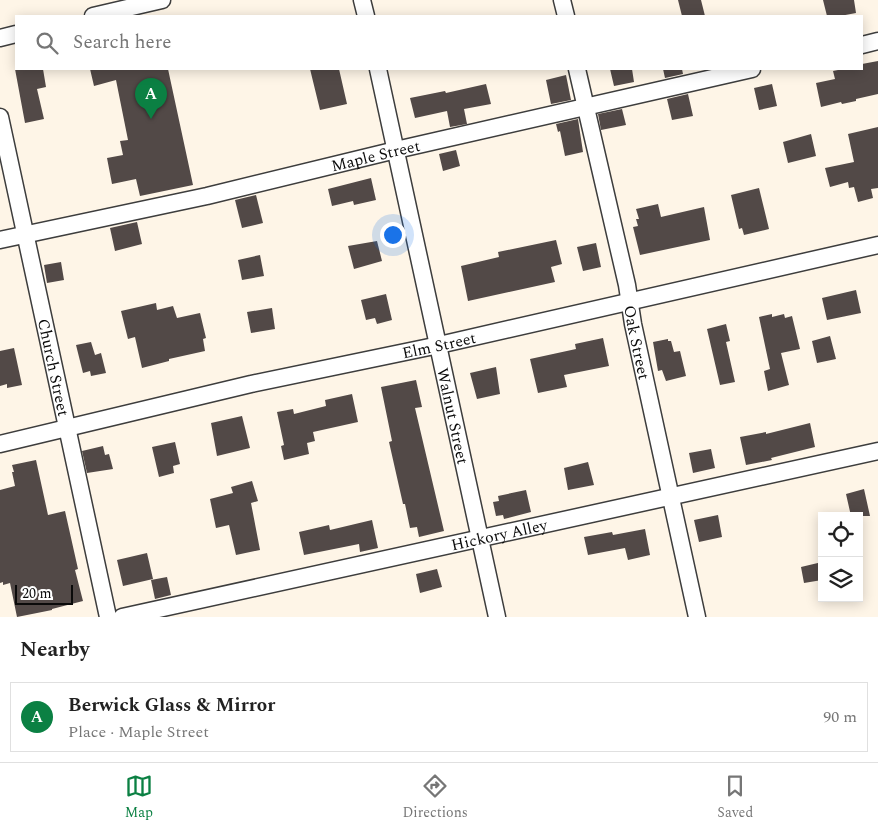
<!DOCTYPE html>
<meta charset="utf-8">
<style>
body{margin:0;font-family:Spectral,serif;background:#f2f2f2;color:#222}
.controls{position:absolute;right:15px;bottom:15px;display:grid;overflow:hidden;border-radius:0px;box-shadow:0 2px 12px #0003}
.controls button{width:45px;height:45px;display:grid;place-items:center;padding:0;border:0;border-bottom:1px solid #e0e0e0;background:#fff;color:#222;font:25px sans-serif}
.scale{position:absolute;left:15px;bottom:12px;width:58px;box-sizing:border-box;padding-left:5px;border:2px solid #0a0a0a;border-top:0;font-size:14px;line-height:18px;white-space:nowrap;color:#0a0a0a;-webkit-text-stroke:4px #fff;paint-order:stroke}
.you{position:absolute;left:392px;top:234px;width:18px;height:18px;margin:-12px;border:4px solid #fff;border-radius:50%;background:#1a73e8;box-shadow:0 0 0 8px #1a73e833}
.badge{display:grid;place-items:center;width:32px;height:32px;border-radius:50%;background:#0b8043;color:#fff;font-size:16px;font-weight:700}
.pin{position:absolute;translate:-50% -41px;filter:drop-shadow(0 1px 2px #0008)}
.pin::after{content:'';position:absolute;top:26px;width:18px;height:15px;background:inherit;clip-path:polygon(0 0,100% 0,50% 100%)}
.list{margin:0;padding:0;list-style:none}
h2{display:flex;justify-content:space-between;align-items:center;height:65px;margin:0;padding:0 20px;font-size:21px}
h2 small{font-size:16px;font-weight:400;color:#767676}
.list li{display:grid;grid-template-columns:32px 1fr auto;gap:15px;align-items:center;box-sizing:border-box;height:70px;margin:0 10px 10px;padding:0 10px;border:1px solid #e0e0e0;border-radius:0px}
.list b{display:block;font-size:19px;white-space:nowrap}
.list p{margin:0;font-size:16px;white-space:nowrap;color:#767676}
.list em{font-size:16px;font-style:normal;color:#767676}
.icon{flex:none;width:28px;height:28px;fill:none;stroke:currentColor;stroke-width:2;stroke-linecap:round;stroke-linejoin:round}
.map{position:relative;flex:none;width:878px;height:617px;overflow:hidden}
.search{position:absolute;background:#fff;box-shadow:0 2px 12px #0003;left:15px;right:15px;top:15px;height:55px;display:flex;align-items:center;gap:12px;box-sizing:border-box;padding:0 18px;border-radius:0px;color:#767676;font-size:19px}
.sheet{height:145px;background:#fff}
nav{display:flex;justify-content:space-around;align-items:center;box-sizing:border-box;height:70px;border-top:1px solid #e0e0e0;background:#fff;font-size:14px;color:#767676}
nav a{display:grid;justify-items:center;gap:2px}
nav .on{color:#0b8043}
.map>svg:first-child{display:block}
.building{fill:#524947}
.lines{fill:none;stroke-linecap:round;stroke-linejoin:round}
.street-casing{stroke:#3d3d3d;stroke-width:19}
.street{stroke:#fff;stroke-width:16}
.labels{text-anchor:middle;stroke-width:5;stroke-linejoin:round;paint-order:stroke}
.street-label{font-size:16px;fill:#0a0a0a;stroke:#fff}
</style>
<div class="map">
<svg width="878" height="617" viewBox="0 0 878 617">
<rect width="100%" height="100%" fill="#fef5e7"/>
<!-- building -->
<path class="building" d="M678,0H701L705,16H682Z
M823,0H854L856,13L840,16H827Z
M878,61V94L856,99V101L842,104L841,102L821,107L816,83L835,79L833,71L843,69H862V64Z
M15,69H43L46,87L37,89L44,119L25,123Z
M90,69H168L193,185L140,196L136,179L112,184L107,158L123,155L120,141L128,140L116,80L94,86Z
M310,69H339L347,104L320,110Z
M610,69H632L634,82L614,86Z
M663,69H682L683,74L665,78Z
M566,75L571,100L551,104L546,80Z
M486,84L491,104L464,109L467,124L450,127L447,111L415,118L410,98L445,91L446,93Z
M772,84L777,106L759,110L754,88Z
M688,94L693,116L672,120L667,99Z
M622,109L626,125L601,130L598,114Z
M578,119L583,152L565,156L560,131L558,132L556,124Z
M878,127V188L871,189L873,198L858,202L854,187L849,188L848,182L830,187L825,168L854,162L848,134Z
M811,134L816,156L788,163L783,142Z
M456,150L460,166L443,171L439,154Z
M371,178L376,200L354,205L353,201L332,206L328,189Z
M759,188L769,229L744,235L742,228L739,229L731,195Z
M256,195L263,223L242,228L235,200Z
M658,204L661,217L704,207L710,240L640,255L633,227L638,226L636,219H639L636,209Z
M137,222L142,244L115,251L110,228Z
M556,240L562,264L551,267L555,282L468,301L461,266L499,257L498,252Z
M377,241L382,261L354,269L348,246Z
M596,243L601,267L583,271L577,247Z
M260,255L264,276L242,280L238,260Z
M61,262L64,280L47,283L44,265Z
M856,290L861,313L827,320L822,298Z
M386,294L392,320L377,324L375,318L366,320L361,300Z
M156,303L157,310L173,306L177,318L200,313L206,338L203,339L205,351L169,359V361L142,368L135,337L128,339L121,311Z
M272,308L275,329L251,333L247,312Z
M772,314V317L784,314L785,318L792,316L800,349L781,353L789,385L768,391L764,371L770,369L759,317Z
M726,324L730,341L726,342L735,382L720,385L707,329Z
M830,336L836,359L817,363L812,341Z
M603,338L609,366L564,375L567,387L538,393L530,359L576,349L575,344Z
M668,339V341H671L674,352L680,351L686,376L666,381L662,370L658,371L653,342Z
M91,342L95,355L101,353L106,373L91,376L90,371L83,373L76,345Z
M14,348L22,385L7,388V384L0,386V351Z
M496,367L500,394L477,399L470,373Z
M416,380L422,407L415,408L444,531L419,537L417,527L410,528L405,504H403L389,442L392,441L381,387Z
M352,394L358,422L313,432L315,441L307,443L309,454L284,460L281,446L284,445L277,412L293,409L294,414L326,406L325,400Z
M242,416L250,448L217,456L211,423Z
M810,423L815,447L771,458L772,460L746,465L740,437L766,432V434Z
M175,442L180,464L173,466L174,473L159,477L152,447Z
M103,446L105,455L109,454L113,469L87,473L82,451Z
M711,449L715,468L693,473L689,453Z
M36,460L48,515L65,511L78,569L75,570L83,601L52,609V610L17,617L10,583L3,585V582L0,583V490L15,486L12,472H14L12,465Z
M588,462L594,485L568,490L564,468Z
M252,481L258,501L251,503L260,550L236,555L229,525L216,528L210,499L233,493L231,487Z
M864,489L870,516H851L846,494Z
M526,490L531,512L504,519L503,515L496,516L493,502L499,501L498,496Z
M718,515L722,537L699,542L694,520Z
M372,520L378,548L360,552L359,544L304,555L299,532L329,525L330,530Z
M645,529L650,555L628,560L625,548L588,555L584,537L612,532L613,535Z
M147,553L153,579L123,586L117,560Z
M822,562V580L804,583L801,567Z
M437,569L442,587L420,593L416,574Z
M167,577L171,595L155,599L151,580Z"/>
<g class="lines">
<defs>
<g id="street">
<path d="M362,0L366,16"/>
<path d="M562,0L566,16"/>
<path d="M93,16L162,0"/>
<path d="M0,38L16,34"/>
<path d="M862,45L878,41"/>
<path id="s1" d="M378,69L497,617"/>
<path id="s2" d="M577,69L627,285L633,324L697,617"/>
<path id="s3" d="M0,117L108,617"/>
<path id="s4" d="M0,240L207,196L396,150L752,69"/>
<path id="s5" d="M0,444L251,384L439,345L878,245"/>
<path id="s6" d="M122,617L878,451"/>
</g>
</defs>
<!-- street casing -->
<use href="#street" class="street-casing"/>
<!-- street -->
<use href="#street" class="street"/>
</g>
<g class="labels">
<!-- street labels -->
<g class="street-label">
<text dy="6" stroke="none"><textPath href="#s4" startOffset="385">Maple Street</textPath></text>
<text dy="6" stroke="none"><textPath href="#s2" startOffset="280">Oak Street</textPath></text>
<text dy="6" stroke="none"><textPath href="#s5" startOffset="450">Elm Street</textPath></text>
<text dy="6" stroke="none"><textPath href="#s3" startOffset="256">Church Street</textPath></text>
<text dy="6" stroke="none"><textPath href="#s1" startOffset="355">Walnut Street</textPath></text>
<text dy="6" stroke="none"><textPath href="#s6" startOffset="386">Hickory Alley</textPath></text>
</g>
</g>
</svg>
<div class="controls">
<button><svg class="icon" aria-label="locate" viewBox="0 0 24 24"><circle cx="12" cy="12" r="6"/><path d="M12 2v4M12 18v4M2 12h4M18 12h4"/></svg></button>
<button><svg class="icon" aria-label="layers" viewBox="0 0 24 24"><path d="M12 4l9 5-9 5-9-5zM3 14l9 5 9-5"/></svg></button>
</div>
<div class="scale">20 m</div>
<div class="you"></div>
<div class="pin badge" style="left:151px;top:119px">A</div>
<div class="search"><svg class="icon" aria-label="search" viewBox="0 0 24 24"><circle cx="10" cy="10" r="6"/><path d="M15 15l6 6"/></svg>Search here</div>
</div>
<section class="sheet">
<h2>Nearby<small></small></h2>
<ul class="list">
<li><span class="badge">A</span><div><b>Berwick Glass &amp; Mirror</b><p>Place · Maple Street</p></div><em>90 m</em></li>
</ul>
</section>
<nav>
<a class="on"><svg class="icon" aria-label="map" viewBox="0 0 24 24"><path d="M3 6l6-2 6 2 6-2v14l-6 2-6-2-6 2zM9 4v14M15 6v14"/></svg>Map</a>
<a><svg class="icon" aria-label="directions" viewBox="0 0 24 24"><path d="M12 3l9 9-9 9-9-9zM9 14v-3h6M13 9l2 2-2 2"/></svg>Directions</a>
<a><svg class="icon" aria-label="saved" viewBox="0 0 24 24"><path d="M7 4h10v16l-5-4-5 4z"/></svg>Saved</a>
</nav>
